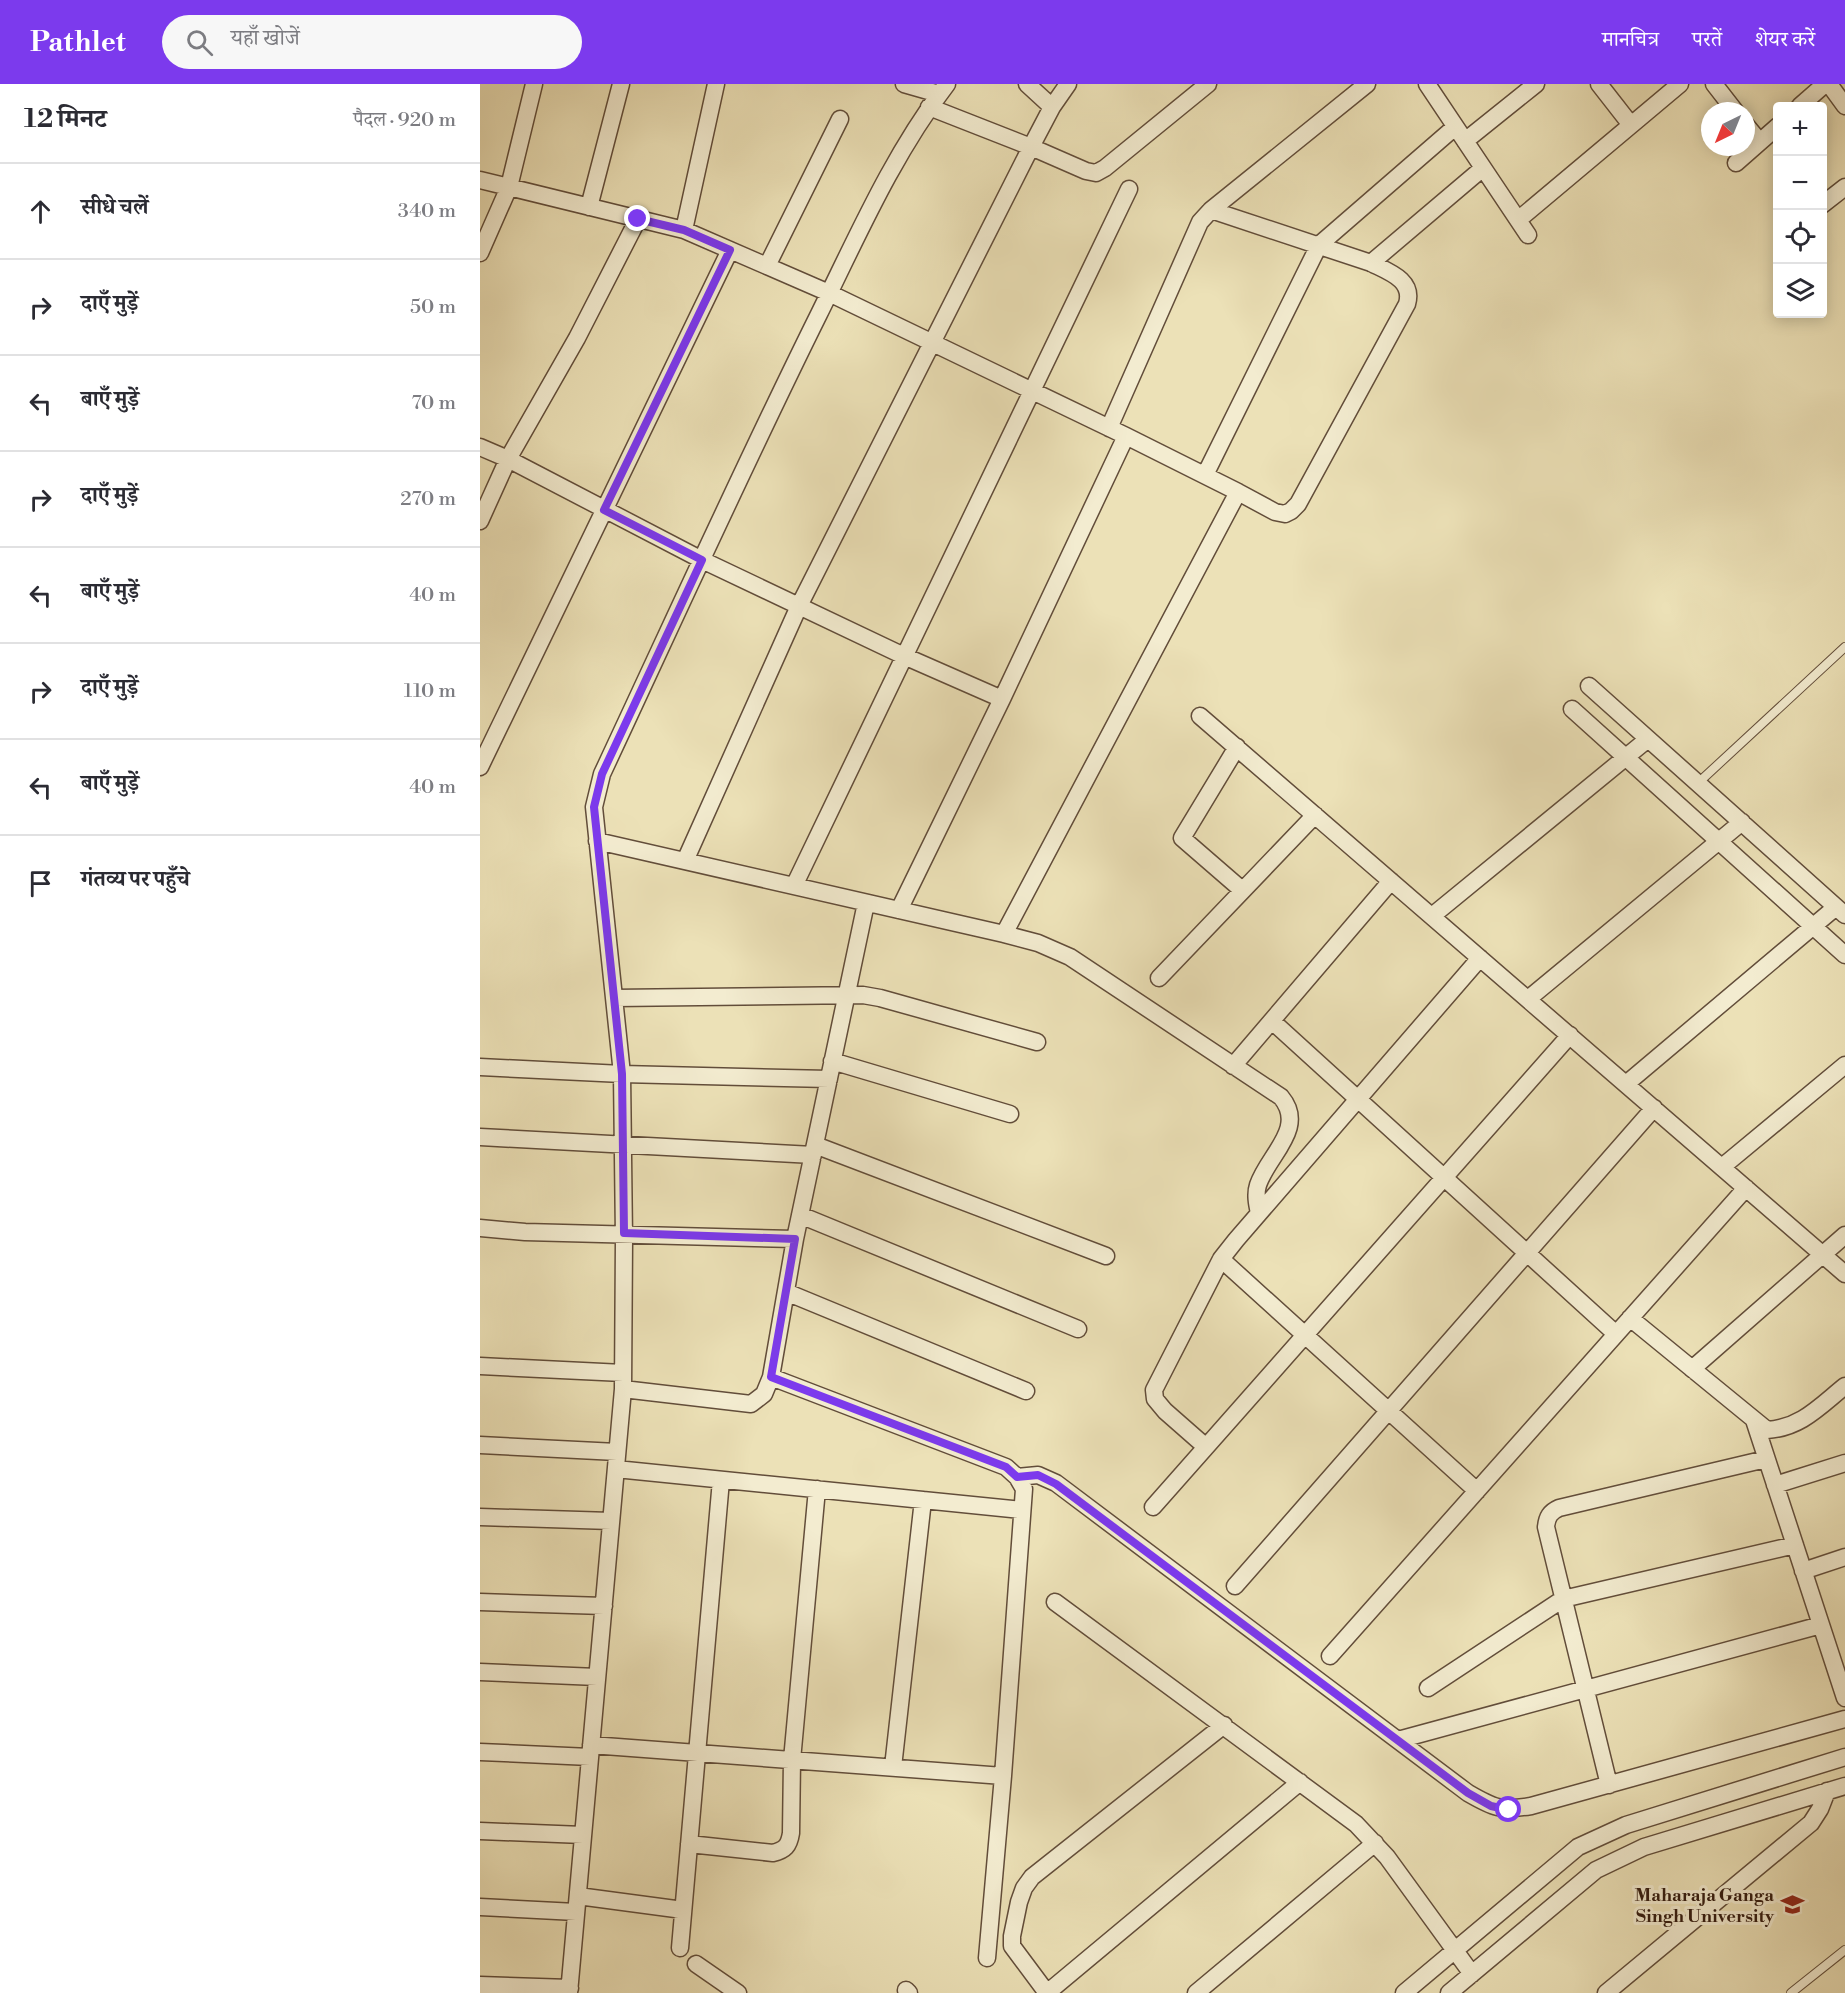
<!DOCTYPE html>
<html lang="hi">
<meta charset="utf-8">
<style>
body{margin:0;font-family:"Libre Bodoni","Noto Serif Devanagari",serif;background:#f7f7f7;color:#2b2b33}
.controls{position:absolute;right:18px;top:18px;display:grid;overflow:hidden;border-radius:6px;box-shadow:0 3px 15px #0003}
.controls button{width:54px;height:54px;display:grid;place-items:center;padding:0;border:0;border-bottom:2px solid #e1e1e2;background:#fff;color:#2b2b33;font:30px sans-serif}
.compass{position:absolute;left:1221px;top:18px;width:54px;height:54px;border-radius:50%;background:#fff;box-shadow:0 3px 15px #0003;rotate:223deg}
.stop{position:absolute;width:18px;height:18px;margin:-14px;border:4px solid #7c3aed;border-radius:50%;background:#fff}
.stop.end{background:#7c3aed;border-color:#fff;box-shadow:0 2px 6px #0008}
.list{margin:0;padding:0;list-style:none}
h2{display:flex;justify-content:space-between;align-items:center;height:78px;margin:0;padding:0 24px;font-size:26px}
h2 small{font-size:20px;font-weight:400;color:#7c7c81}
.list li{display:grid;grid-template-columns:39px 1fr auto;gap:18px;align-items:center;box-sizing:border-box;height:96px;padding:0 24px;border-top:2px solid #e1e1e2}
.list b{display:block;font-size:22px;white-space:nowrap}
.list em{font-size:20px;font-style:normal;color:#7c7c81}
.icon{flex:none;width:33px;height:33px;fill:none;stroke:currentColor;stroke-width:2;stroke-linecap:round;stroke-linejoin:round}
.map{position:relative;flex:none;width:1365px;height:1909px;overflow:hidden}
header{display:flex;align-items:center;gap:36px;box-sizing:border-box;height:84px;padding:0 30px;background:#7c3aed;color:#fff}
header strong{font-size:28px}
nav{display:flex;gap:33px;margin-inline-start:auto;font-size:21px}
.search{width:420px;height:54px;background:#f7f7f7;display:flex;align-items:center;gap:15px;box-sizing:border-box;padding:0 21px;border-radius:33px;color:#7c7c81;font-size:22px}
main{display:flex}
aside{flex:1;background:#fff}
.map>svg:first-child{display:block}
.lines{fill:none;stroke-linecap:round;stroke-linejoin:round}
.service-casing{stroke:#624d3a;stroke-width:10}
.minor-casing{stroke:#624d3a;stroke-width:19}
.service{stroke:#f3ecd0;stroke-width:8}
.minor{stroke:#f3ecd0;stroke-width:16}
.route{stroke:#7c3aed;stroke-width:8}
.labels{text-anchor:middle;stroke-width:6;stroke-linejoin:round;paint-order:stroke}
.poi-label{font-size:18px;font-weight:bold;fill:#341c10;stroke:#f3ecd0;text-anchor:end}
</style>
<header>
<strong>Pathlet</strong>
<div class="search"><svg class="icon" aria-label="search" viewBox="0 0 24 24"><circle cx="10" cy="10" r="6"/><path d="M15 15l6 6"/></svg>यहाँ खोजें</div>
<nav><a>मानचित्र</a><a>परतें</a><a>शेयर करें</a></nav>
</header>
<main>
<aside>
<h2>12 मिनट<small>पैदल · 920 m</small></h2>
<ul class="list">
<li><svg class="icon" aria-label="ahead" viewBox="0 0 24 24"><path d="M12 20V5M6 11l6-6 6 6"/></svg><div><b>सीधे चलें</b></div><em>340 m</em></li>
<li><svg class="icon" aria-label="right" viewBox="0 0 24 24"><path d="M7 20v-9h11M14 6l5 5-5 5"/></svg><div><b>दाएँ मुड़ें</b></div><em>50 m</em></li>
<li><svg class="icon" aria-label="left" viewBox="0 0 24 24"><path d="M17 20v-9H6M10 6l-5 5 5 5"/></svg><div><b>बाएँ मुड़ें</b></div><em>70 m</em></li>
<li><svg class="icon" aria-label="right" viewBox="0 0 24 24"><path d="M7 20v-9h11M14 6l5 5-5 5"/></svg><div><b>दाएँ मुड़ें</b></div><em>270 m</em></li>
<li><svg class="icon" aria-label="left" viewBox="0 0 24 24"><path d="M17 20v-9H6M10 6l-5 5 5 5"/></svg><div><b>बाएँ मुड़ें</b></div><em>40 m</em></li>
<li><svg class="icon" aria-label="right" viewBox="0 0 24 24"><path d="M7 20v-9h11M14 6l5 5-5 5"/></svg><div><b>दाएँ मुड़ें</b></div><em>110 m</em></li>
<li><svg class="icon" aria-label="left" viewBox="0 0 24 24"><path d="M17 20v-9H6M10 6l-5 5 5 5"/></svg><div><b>बाएँ मुड़ें</b></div><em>40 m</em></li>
<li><svg class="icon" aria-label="arrive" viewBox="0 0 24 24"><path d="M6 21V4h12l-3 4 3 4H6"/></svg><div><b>गंतव्य पर पहुँचे</b></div></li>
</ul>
</aside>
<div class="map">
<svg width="1365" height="1909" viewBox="0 0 1365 1909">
<rect width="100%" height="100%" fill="#ece1b7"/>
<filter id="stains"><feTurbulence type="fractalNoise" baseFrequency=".00333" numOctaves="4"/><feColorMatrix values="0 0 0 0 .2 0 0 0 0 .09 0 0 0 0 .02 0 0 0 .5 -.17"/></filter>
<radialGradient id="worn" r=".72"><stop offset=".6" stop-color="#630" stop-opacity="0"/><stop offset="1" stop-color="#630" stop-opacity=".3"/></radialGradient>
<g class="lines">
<defs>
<path id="service" d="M1218,699L1365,563
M1311,1909L1365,1866"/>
<path id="minor" d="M424,0L459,10
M547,0L572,23
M947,0L1048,151
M1119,0L1151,41
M1234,0L1255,27
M1349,0L1365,22
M1320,22L1345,0
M449,23L551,63L606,87L616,89L625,84L728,0
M1266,41L1280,58
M985,57L1056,0
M1256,79L1298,42
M0,96L204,146L349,209L646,352L758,408L795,428L805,430L811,427L818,420L927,220C934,196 909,188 891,179L731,126
M1342,121L1365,103
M109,123L141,0
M1038,136L1200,0
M204,146L236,0
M0,169L29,103L54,0
M891,179L1003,84
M287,182L360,35
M629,344L720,138L731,126L887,0
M0,363L28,375L222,476L424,572L522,615
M725,391L839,161L975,43
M0,437L28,375L97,254L158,135
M1109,602L1365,831
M1092,625L1365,871
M720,632L1365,1190
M757,663L702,754L762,806
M0,683L250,166
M117,757L524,850L558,859L590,873L801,1013C827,1044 788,1071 778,1101C775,1110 777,1120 779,1129
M205,777L319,522L551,63L572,23L588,0
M314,802L649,105
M419,826L522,615L646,352
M952,832L1168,655
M524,850L758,408
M679,894L835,731
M134,914L383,911L400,914L557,958
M1048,915L1262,738
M792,937L1136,1250
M352,977L530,1030
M753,982L911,797
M0,983L142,990L349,995
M1146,1000L1356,823
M0,1053L333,1071
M335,1061L626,1172
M1242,1083L1365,981
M320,1131L598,1245
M0,1144L45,1148L315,1155L386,819
M741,1175L997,1407
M306,1208L546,1307
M1150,1234L1287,1346C1321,1344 1340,1322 1365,1302
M0,1282L143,1289
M1212,1285L1365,1151
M291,1293L526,1383L537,1393L544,1405L523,1692L507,1874
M143,1305L271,1320L284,1310L291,1293L315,1155
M1274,1336L1365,1614
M0,1361L137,1368
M726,1363L685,1327L675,1315L674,1306L741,1175L756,1156L1000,874
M136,1385L542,1426
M537,1393L558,1391L576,1399L988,1709C1014,1724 1020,1727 1051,1722L1365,1635
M1295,1401L1365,1379
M673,1423L1090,951
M0,1433L131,1437
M1323,1487L1365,1473
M755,1502L1174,1024
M0,1518L124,1522
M575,1518L876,1740L907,1773L992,1890
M850,1572L1266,1104
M0,1588L117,1593
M948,1604L1083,1515L1315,1461
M918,1656L1341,1541
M111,1661L523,1692
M0,1668L110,1673
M413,1683L443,1416
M1129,1701L1066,1443C1067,1433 1070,1428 1079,1424L1286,1375
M0,1747L103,1751
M209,1760L293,1769C305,1766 309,1762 311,1749L312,1676L337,1405
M98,1812L203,1826
M0,1823L96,1828
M200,1864L241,1396
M216,1880L258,1909
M0,1901L90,1904
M426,1906L429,1909
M89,1909L143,1305L144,1155L142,990L114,723L122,690C194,536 264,381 339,230C378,151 413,70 467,0
M567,1909L532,1862V1852L539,1818L544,1804L552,1793L744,1641
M567,1909L820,1698
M716,1909L895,1759
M924,1909L1098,1763L1146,1741L1365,1673
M969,1909L1116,1786L1164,1763L1365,1702
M1126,1909L1331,1739L1340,1725L1347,1707"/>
</defs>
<!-- service casing -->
<use href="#service" class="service-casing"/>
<!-- minor casing -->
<use href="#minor" class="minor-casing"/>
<!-- service -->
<use href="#service" class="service"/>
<!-- minor -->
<use href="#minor" class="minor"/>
</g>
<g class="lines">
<!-- route -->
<path class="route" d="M158,135L204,146L250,166L124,426L222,476L122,690L114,723L142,990L144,1149L315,1155L291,1293L526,1383L537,1393L558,1391L576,1400L988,1709L1011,1722L1029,1726"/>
</g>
<!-- icons -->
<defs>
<symbol id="university-bare" viewBox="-9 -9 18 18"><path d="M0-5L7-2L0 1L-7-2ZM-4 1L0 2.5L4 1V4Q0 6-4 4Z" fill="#8f2418" stroke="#f3ecd0" stroke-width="2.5" paint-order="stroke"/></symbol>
</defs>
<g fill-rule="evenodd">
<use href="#university-bare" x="1296" y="1804" width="33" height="33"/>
</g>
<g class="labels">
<!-- poi labels -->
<g class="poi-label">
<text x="1294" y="1817">Maharaja Ganga<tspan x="1294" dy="21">Singh University</tspan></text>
</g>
</g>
<rect width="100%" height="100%" filter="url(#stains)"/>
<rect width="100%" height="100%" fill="url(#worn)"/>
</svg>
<div class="controls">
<button>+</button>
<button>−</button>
<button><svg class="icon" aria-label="locate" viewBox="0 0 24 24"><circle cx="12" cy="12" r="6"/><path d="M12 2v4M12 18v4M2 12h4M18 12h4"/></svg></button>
<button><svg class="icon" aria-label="layers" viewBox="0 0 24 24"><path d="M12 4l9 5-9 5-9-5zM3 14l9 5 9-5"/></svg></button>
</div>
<svg class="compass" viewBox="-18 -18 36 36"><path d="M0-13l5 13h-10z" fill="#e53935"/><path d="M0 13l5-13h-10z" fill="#7c7c81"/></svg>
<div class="stop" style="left:1029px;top:1726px"></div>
<div class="stop end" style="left:158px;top:135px"></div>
</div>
</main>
